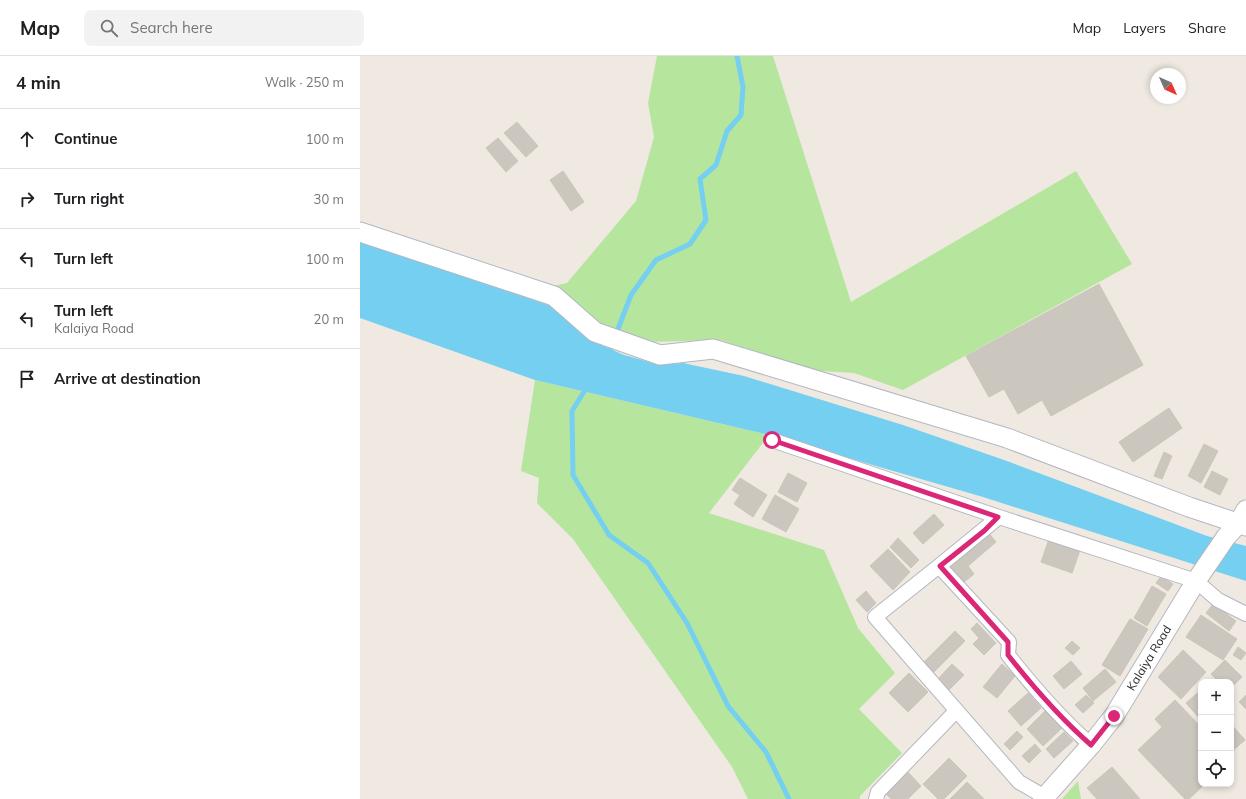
<!DOCTYPE html>
<meta charset="utf-8">
<style>
body{margin:0;font-family:Mulish,sans-serif;background:#f2f2f2;color:#202124}
.controls{position:absolute;right:12px;bottom:12px;display:grid;overflow:hidden;border-radius:8px;box-shadow:0 2px 6px #0003}
.controls button{width:36px;height:36px;display:grid;place-items:center;padding:0;border:0;border-bottom:1px solid #e0e0e0;background:#fff;color:#202124;font:20px sans-serif}
.compass{position:absolute;left:790px;top:12px;width:36px;height:36px;border-radius:50%;background:#fff;box-shadow:0 2px 6px #0003;rotate:135deg}
.stop{position:absolute;width:12px;height:12px;margin:-9px;border:3px solid #db2777;border-radius:50%;background:#fff}
.stop.end{background:#db2777;border-color:#fff;box-shadow:0 1px 4px #0008}
.list{margin:0;padding:0;list-style:none}
h2{display:flex;justify-content:space-between;align-items:center;height:52px;margin:0;padding:0 16px;font-size:17px}
h2 small{font-size:13px;font-weight:400;color:#757577}
.list li{display:grid;grid-template-columns:26px 1fr auto;gap:12px;align-items:center;box-sizing:border-box;height:60px;padding:0 16px;border-top:1px solid #e0e0e0}
.list b{display:block;font-size:15px;white-space:nowrap}
.list p{margin:0;font-size:13px;white-space:nowrap;color:#757577}
.list em{font-size:13px;font-style:normal;color:#757577}
.icon{flex:none;width:22px;height:22px;fill:none;stroke:currentColor;stroke-width:2;stroke-linecap:round;stroke-linejoin:round}
.map{position:relative;flex:none;width:886px;height:743px;overflow:hidden}
header{display:flex;align-items:center;gap:24px;box-sizing:border-box;height:56px;padding:0 20px;background:#fff;border-bottom:1px solid #e0e0e0}
header strong{font-size:19px}
nav{display:flex;gap:22px;margin-inline-start:auto;font-size:14px}
.search{width:280px;height:36px;background:#f2f2f2;display:flex;align-items:center;gap:10px;box-sizing:border-box;padding:0 14px;border-radius:8px;color:#757577;font-size:15px}
main{display:flex}
aside{flex:1;background:#fff}
.map>svg:first-child{display:block}
.green{fill:#b6e59e}
.water{fill:#75cff0}
.lines{fill:none;stroke-linecap:round;stroke-linejoin:round}
.stream{stroke:#75cff0;stroke-width:5}
.building{fill:#cbc7bf;stroke:#cbc5ba}
.minor-casing{stroke:#b4b7c1;stroke-width:16}
.secondary-casing{stroke:#b4b7c1;stroke-width:21}
.minor{stroke:#fff;stroke-width:14}
.secondary{stroke:#fff;stroke-width:19}
.route{stroke:#db2777;stroke-width:5}
.labels{text-anchor:middle;stroke-width:3;stroke-linejoin:round;paint-order:stroke}
.street-label{font-size:12px;fill:#2e2e2e;stroke:#fff}
</style>
<header>
<strong>Map</strong>
<div class="search"><svg class="icon" aria-label="search" viewBox="0 0 24 24"><circle cx="10" cy="10" r="6"/><path d="M15 15l6 6"/></svg>Search here</div>
<nav><a>Map</a><a>Layers</a><a>Share</a></nav>
</header>
<main>
<aside>
<h2>4 min<small>Walk · 250 m</small></h2>
<ul class="list">
<li><svg class="icon" aria-label="ahead" viewBox="0 0 24 24"><path d="M12 20V5M6 11l6-6 6 6"/></svg><div><b>Continue</b></div><em>100 m</em></li>
<li><svg class="icon" aria-label="right" viewBox="0 0 24 24"><path d="M7 20v-9h11M14 6l5 5-5 5"/></svg><div><b>Turn right</b></div><em>30 m</em></li>
<li><svg class="icon" aria-label="left" viewBox="0 0 24 24"><path d="M17 20v-9H6M10 6l-5 5 5 5"/></svg><div><b>Turn left</b></div><em>100 m</em></li>
<li><svg class="icon" aria-label="left" viewBox="0 0 24 24"><path d="M17 20v-9H6M10 6l-5 5 5 5"/></svg><div><b>Turn left</b><p>Kalaiya Road</p></div><em>20 m</em></li>
<li><svg class="icon" aria-label="arrive" viewBox="0 0 24 24"><path d="M6 21V4h12l-3 4 3 4H6"/></svg><div><b>Arrive at destination</b></div></li>
</ul>
</aside>
<div class="map">
<svg width="886" height="743" viewBox="0 0 886 743">
<rect width="100%" height="100%" fill="#efe9e1"/>
<!-- green -->
<path class="green" d="M297,0H413L491,246L716,115L772,208L543,334L494,317L445,314L361,284L284,286L248,274L189,231L207,227L276,145L294,81L288,47Z
M175,324L409,379L349,457L464,494L498,572L535,617L499,653L542,697L500,740V743H388L372,711L213,483L177,447L179,422L161,415Z
M718,725L721,743H702Z"/>
<!-- water -->
<path class="water" d="M0,184L191,250L237,287L264,299L300,309L323,307L384,320L543,369L647,405L847,480L886,490V525L623,441L409,379L175,324L0,262Z"/>
<g class="lines">
<!-- stream -->
<path class="stream" d="M248,299L271,239L296,204L330,188L346,164L340,123L356,109L367,75L381,59L383,31L377,0
M227,331L212,355L213,419L249,479L288,507L327,567L368,650L406,696L429,743"/>
</g>
<!-- building -->
<path class="building" d="M157,66L178,90L166,101L144,77Z
M138,82L158,105L146,116L126,92Z
M203,115L224,146L211,155L190,124Z
M739,228L783,309L691,360L682,344L658,358L644,333L629,341L606,300Z
M809,352L822,372L773,406L759,386Z
M844,388L858,395L841,427L828,420Z
M804,396L812,400L802,423L794,420Z
M852,415L868,423L860,439L844,431Z
M428,417L447,427L437,446L418,436Z
M380,422L407,439L393,461L374,448L380,439L372,434Z
M415,439L439,453L426,476L402,463Z
M574,458L584,469L563,488L553,477Z
M628,476L636,486L608,510L614,518L603,527L588,509Z
M538,482L559,504L551,512L530,491Z
M689,483L720,494L712,517L681,506Z
M528,493L550,516L533,534L510,510Z
M801,520L813,528L808,535L796,527Z
M792,530L806,538L787,570L774,562Z
M506,535L516,547L507,556L496,544Z
M853,548L876,565L869,575L846,557Z
M841,559L877,583L863,604L826,581Z
M770,563L788,573L760,620L742,609Z
M617,567L636,587L624,599L613,588L619,582L611,573Z
M595,575L605,585L572,618L562,608Z
M712,585L720,592L713,599L705,592Z
M878,591L886,597L881,604L873,599Z
M823,594L846,616L821,643L798,621Z
M865,604L882,621L871,632V626H859L851,618Z
M711,605L722,618L704,633L693,620Z
M592,608L604,619L588,635L577,624Z
M642,608L655,620L637,642L623,631Z
M745,613L756,626L733,645L723,632Z
M549,617L568,636L548,656L529,637Z
M841,634V664L826,647Z
M668,637L681,652L661,670L648,655Z
M726,639L734,647L723,657L715,649Z
M886,639V653L879,646Z
M815,644L841,671V728H845L829,743H825L778,694L802,671L795,663Z
M685,655L702,672L683,690L667,673Z
M871,668L885,684L871,696Z
M657,675L663,681L650,694L644,688Z
M704,676L713,685L694,702L686,693Z
M675,688L681,695L669,707L662,700Z
M589,702L607,720L584,743H578L563,728Z
M752,711L780,743H737L727,732Z
M545,713L561,730L548,743H531L523,735Z
M607,726L624,743H590Z"/>
<g class="lines">
<defs>
<path id="minor" d="M412,384L639,461L836,525L858,544L886,558
M579,510L639,461
M685,741L659,726L515,561L579,510L649,586L648,599C674,632 700,662 731,689
M516,743L518,736L596,655"/>
<g id="secondary">
<path d="M0,176L194,240L235,276L300,299L353,293L647,382L829,451L886,470"/>
<path id="s1" d="M683,743L731,689L754,660L836,525L866,481L878,468L886,454"/>
</g>
</defs>
<!-- minor casing -->
<use href="#minor" class="minor-casing"/>
<!-- secondary casing -->
<use href="#secondary" class="secondary-casing"/>
<!-- minor -->
<use href="#minor" class="minor"/>
<!-- secondary -->
<use href="#secondary" class="secondary"/>
</g>
<g class="lines">
<!-- route -->
<path class="route" d="M412,384L638,461L624,475L580,510L648,586V599C674,632 700,662 731,689L754,660"/>
</g>
<g class="labels">
<!-- street labels -->
<g class="street-label">
<text dy="4" stroke="none"><textPath href="#s1" startOffset="177">Kalaiya Road</textPath></text>
</g>
</g>
</svg>
<div class="controls">
<button>+</button>
<button>−</button>
<button><svg class="icon" aria-label="locate" viewBox="0 0 24 24"><circle cx="12" cy="12" r="6"/><path d="M12 2v4M12 18v4M2 12h4M18 12h4"/></svg></button>
</div>
<svg class="compass" viewBox="-18 -18 36 36"><path d="M0-13l5 13h-10z" fill="#e53935"/><path d="M0 13l5-13h-10z" fill="#757577"/></svg>
<div class="stop" style="left:412px;top:384px"></div>
<div class="stop end" style="left:754px;top:660px"></div>
</div>
</main>
